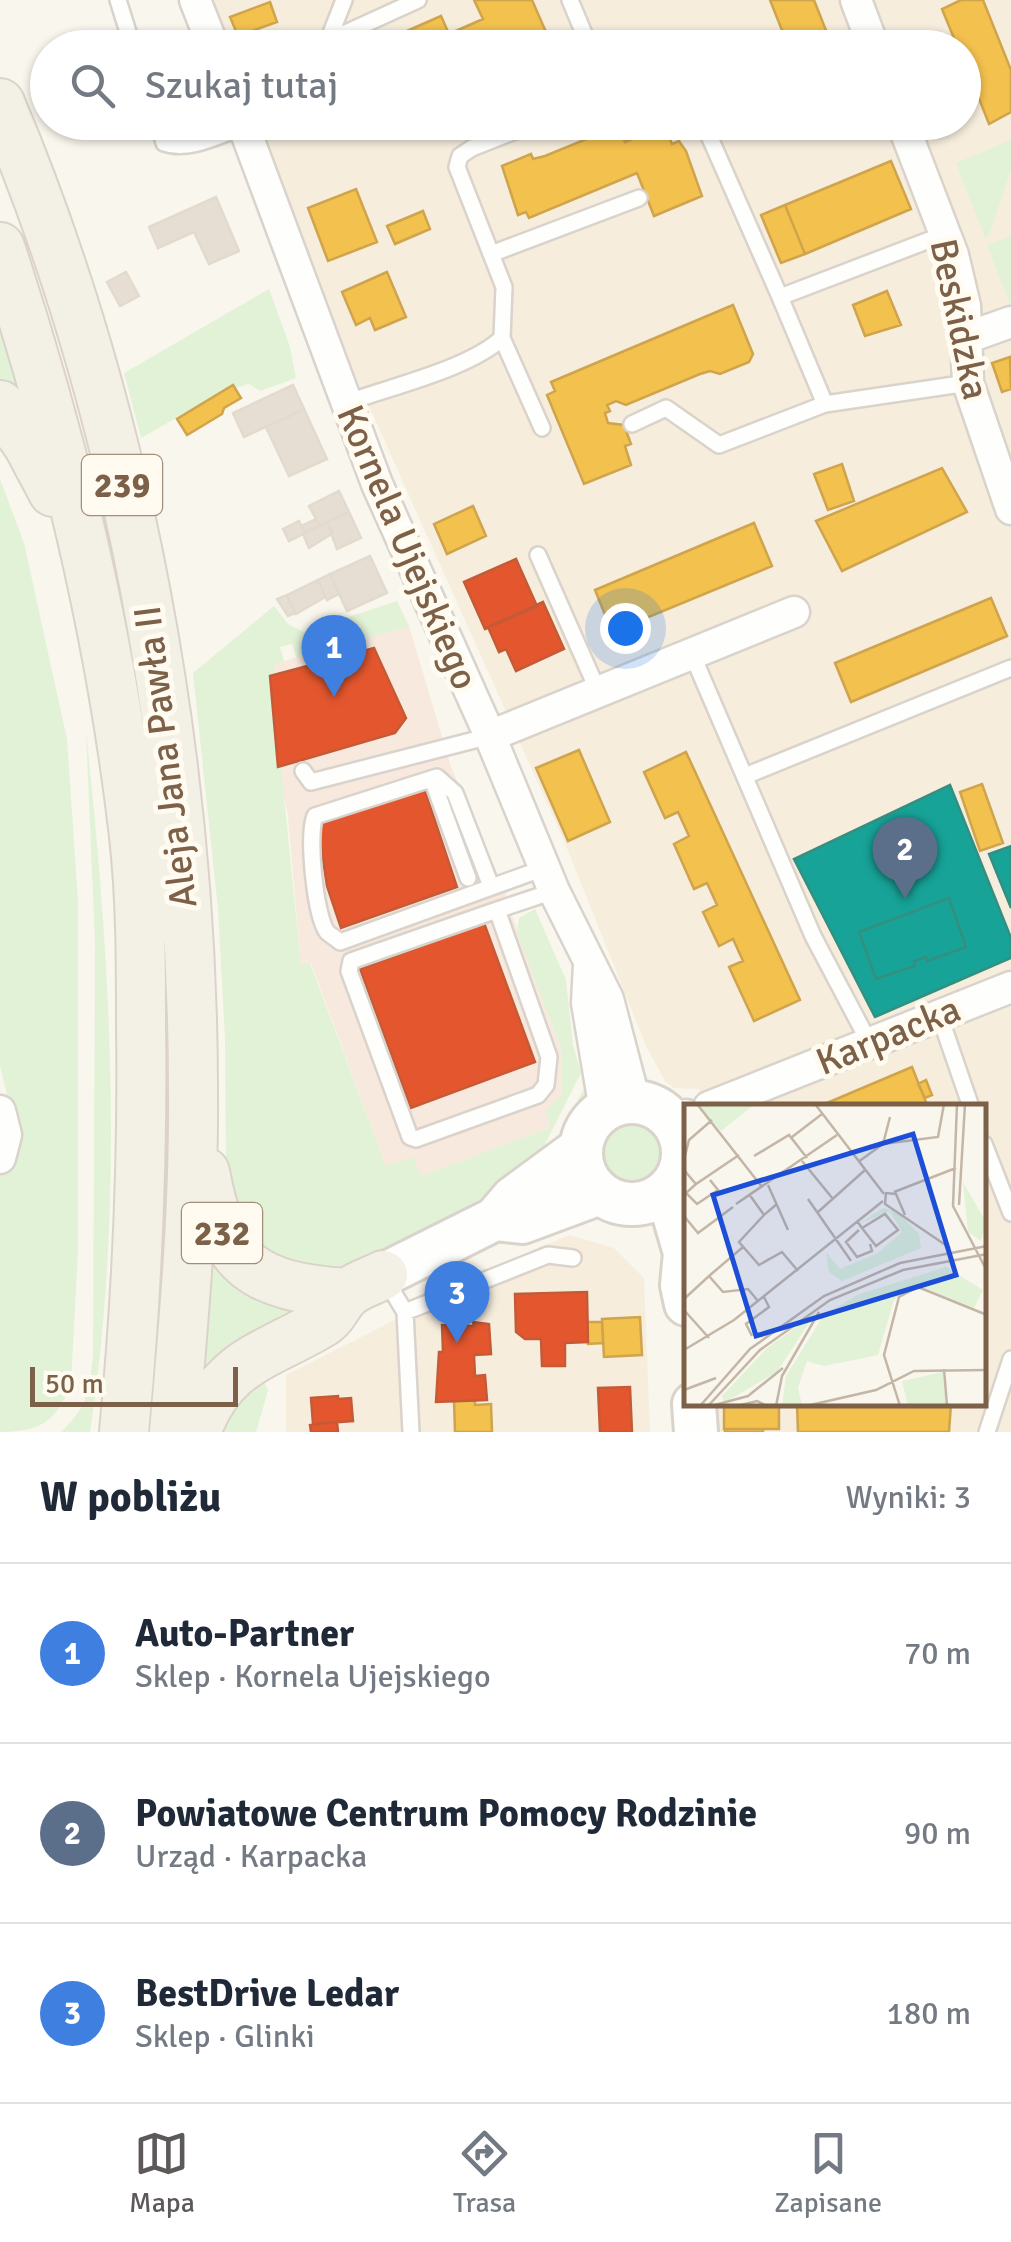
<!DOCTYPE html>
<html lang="pl">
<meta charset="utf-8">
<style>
body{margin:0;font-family:Signika,sans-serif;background:#f2f2f3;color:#1f2937}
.scale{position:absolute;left:30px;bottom:25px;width:208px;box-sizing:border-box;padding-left:10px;border:5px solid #7c6048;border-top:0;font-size:28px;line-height:35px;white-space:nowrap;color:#7c6048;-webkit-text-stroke:8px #fffbf0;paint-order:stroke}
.you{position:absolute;left:625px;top:628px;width:35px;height:35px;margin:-25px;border:8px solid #fff;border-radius:50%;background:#1a73e8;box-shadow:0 0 0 15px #1a73e833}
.badge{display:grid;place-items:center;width:65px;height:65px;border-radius:50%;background:#5d5959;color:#fff;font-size:32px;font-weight:700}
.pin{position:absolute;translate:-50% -82px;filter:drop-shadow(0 2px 5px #0008)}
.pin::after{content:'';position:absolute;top:52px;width:35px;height:30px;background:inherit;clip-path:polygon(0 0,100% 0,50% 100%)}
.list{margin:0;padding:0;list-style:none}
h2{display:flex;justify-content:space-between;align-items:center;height:130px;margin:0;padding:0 40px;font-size:42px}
h2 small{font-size:32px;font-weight:400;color:#747a83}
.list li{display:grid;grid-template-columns:65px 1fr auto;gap:30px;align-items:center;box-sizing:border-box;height:180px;padding:0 40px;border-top:2px solid #e0e1e3}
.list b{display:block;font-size:38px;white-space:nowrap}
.list p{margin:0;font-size:32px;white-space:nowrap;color:#747a83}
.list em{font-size:32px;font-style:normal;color:#747a83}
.icon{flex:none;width:55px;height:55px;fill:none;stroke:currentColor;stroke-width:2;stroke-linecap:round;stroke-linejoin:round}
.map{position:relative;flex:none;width:1011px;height:1432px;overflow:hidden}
.search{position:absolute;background:#fff;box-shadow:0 2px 8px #0004;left:30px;right:30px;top:30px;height:110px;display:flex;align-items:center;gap:25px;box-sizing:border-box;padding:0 35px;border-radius:55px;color:#747a83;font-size:38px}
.sheet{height:670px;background:#fff}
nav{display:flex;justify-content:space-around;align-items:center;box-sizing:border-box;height:140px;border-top:2px solid #e0e1e3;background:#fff;font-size:28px;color:#747a83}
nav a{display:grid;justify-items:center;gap:5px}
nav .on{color:#5d5959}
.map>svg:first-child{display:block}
.residential{fill:#f6eddd}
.commercial{fill:#f7e9dd}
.green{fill:#e2f2d6}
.homes{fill:#f2c14e;stroke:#cfa44c;stroke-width:2.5}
.shops{fill:#e4572e;stroke:#c55a36;stroke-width:2.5}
.public{fill:#17a398;stroke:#358f80;stroke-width:2.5}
.building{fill:#e6ded3;stroke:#e3dace;stroke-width:2.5}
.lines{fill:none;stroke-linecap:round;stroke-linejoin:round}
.lane-casing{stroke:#d9d3cb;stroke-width:20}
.street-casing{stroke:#d9d3cb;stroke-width:35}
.secondary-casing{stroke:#dad3cb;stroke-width:48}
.primary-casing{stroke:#dbd3ca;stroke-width:52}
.lane{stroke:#fefefc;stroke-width:15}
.street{stroke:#fefefc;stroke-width:30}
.secondary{stroke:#fefefc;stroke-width:42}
.primary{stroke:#f3f0e6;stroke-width:48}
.labels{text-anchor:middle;stroke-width:10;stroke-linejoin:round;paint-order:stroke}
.shield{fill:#fffbf0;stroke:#a38e7a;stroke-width:2.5}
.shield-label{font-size:35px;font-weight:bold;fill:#7c6048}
.street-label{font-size:38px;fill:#7c6048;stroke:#fffbf0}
.inset-road{fill:none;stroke:#c3b6a6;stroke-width:2.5}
.view{fill:#1d4ed8;fill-opacity:0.15;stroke:#1d4ed8;stroke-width:5}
.inset-edge{fill:none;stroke:#7c6048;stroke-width:5}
</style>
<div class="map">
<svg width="1011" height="1432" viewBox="0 0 1011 1432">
<rect width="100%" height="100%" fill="#f9f6ed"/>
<!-- residential -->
<path class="residential" d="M195,0H1011V1432H719L716,1405L984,1404V1107H705L699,1089L674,1088L665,1081L646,1046L564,841L242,123L964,122V48L214,47Z
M570,1235L614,1248L644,1278L650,1432H286V1375L539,1247Z"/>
<!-- commercial -->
<path class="commercial" d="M409,626L451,767L507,895L505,897L561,1048L562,1096L551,1127L421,1176L386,1166L311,963L301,966L288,816L278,767L273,664Z"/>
<!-- green -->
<path class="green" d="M1011,140V169L989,235L985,238L956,163Z
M1011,236V307L987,245Z
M269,289L290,347L296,378L260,391L249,384L220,393L141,438L124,373Z
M0,308L39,438L0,388Z
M0,479L24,543L67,739L78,901V1252L71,1383C57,1422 39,1432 0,1432V1175C22,1142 9,1103 0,1066Z
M397,601L409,626L297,658L292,644L280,647L284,661L274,665L279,767L281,766L301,965L310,963L386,1166L413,1157L421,1176L551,1127L545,1110L562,1096L561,1048L517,932L519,918L535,909L566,980L573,1045L581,1073L531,1172L343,1272L251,1253L226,1176L225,1039L218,909L193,673L274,606L288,624L303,632Z
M86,732C111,963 125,1202 90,1432H61C89,1405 89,1392 93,1355L95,942Z
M589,1080C588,1111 570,1134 548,1154Z
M600 1154a30 30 0 1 1 60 0a30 30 0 1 1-60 0Z
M207,1248L319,1305L195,1381Z
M262,1378L268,1390L256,1432H210Z"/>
<!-- homes -->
<path class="homes" d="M474,0H532L553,48H415L407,31L441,16L449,34L483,19Z
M770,0H814L833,48H789Z
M961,0H983L1011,70V112L989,124L964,60V48H958L942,9Z
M270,2L277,22L238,36L230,17Z
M819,122H844L823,131Z
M664,125L672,144L679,141L686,151L702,196L654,216L637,173L529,218L526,212L518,215L502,166L531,154L533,159L545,156L618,126L625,142Z
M891,161L911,209L805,254L785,205Z
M356,189L377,242L328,261L308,208Z
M785,205L805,254L781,263L761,215Z
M423,211L430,229L395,244L387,226Z
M387,272L406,317L375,330L370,318L356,325L342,292Z
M887,291L901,325L865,336L853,305Z
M733,305L753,354L749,362L720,374L710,371L700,374L626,405L616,401L607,405L610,411L605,413L608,423L624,425L631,444L625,446L631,465L584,484L547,395L555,391L551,382Z
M1010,357L1011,389L1002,392L992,363Z
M233,385L241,398L224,408L222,414L187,435L177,419Z
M842,464L854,501L828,510L814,474Z
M942,468L967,512L842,571L816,521Z
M473,506L486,536L447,554L434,524Z
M754,523L772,566L612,632L595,590Z
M991,598L1007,636L851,702L835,663Z
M579,750L610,822L568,841L536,768Z
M686,752L800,1000L754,1021L729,967L743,961L733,939L719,946L703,912L717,905L707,883L694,889L674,844L689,836L678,812L665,818L644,772Z
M982,784L1003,843L980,851L960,792Z
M936,794L947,820L872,851L864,828Z
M912,1067L928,1107H829L827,1103Z
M926,1080L932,1095L925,1098L918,1084Z
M640,1317L642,1355L604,1357L602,1319Z
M587,1322H602L603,1343L588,1344Z
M475,1400V1405L491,1404L492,1432H455L454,1401Z
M724,1404H779V1429H724Z
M951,1404L949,1432H798L797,1405Z
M725,1429H763V1432H725Z"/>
<!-- shops -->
<path class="shops" d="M516,559L537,606L485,629L464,582Z
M543,602L564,649L516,671L506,649L499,652L488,627Z
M374,648L406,718L395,733L278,767L270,676Z
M424,788L457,887L341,928L327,886L318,825Z
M484,923L535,1062L411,1108L360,969Z
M587,1292L588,1342L565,1343V1366H542L541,1339H525L516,1332L515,1294Z
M473,1322L489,1324L491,1354L474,1355L475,1376L485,1375L487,1400L436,1402L439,1352H443L442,1325L474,1326Z
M630,1387L632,1432H600L598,1388Z
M338,1396V1399L351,1398L353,1421L313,1424L311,1398Z
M337,1422L338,1432H311L310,1425Z"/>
<!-- public -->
<path class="public" d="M950,785L1011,938V958L875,1017L794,859Z
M1011,846V908L989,854Z
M949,898L966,947L927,961L926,957L914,961L915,966L876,979L859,932Z"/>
<!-- building -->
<path class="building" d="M216,197L239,251L209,264L194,232L158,248L149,227Z
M126,272L139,296L120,306L107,282Z
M293,385L304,409L244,437L233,413Z
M304,409L327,459L289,476L266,427Z
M339,491L349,512L320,526L309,506Z
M349,512L361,538L337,549L327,522Z
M316,519L320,526L305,533L301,526Z
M299,521L305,533L289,541L283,529Z
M327,522L333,533L309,548L303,534Z
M370,556L387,593L347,611L330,574Z
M330,574L339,594L327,600L318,580Z
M318,580L325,597L296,614L287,595Z
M287,595L295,613L288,616L277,599Z"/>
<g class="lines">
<defs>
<path id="lane" d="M118,0L133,48
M570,0L590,48
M345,33L354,35L364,48
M328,41L418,0
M313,48L328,41L344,0
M158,122L164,143C189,152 219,135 243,127
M703,122L780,297
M491,254L639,198
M502,338L542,428
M346,403C389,387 469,369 502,338L504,287L457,167L460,156L472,148L538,122
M825,404L780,297L945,234
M632,424L666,408L719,445L825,404L968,383
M538,555L598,691
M692,654L813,936L869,1042
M303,771L311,782L490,736
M745,776L1011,668
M432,779L468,878
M491,886L455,793L437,777L315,816C307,835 315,915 327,932C331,936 336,938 340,942L544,868
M497,910L351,961L349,971L410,1137L416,1139L538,1095L546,1085L549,1057L497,910L554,891
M939,1014L971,1107
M984,1144L1011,1213
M385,1279L405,1312L411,1432
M405,1312L548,1255L573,1258
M987,1432L1011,1359"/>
<path id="street" d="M195,0L214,48
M856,0L874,48
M242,122L377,484L490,736L554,891L608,999L635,1102
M905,130L953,255L965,306L968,383L1011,509
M966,338L1011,322
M490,736L794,612
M589,965L587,1003L605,1110
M709,1107L1011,987
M0,1111L6,1135L0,1158
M671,1120L686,1115"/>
<path id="secondary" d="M581 1153a51 51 0 1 1 102 0a51 51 0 1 1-102 0Z
M667,1191L685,1253L682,1285L686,1304
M495,1219L522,1222L600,1193
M383,1275L495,1219L513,1198L581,1148
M694,1404L696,1432"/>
<path id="primary" d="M0,103C129,408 193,762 193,1092C194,1206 184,1319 174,1432
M0,247C63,438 111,636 134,836C141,898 141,962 141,1025C143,1161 137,1296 124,1432
M0,405L28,445L53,492
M205,1172C222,1266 255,1287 347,1293
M196,1432C223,1360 263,1358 322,1323C334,1316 338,1301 348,1293C357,1285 372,1281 383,1275"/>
</defs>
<!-- lane casing -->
<use href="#lane" class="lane-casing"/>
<!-- street casing -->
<use href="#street" class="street-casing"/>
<!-- secondary casing -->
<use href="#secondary" class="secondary-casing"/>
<!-- primary casing -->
<use href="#primary" class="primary-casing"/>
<!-- lane -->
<use href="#lane" class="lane"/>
<!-- street -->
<use href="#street" class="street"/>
<!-- secondary -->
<use href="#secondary" class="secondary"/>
<!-- primary -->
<use href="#primary" class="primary"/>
</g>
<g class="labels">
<!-- shield labels -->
<g class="shield">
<rect x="82" y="455" width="80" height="60" rx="8"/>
<rect x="182" y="1203" width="80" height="60" rx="8"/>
</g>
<g class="shield-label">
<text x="122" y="497">239</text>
<text x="222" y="1245">232</text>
</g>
<!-- street labels -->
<g class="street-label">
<text transform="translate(960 319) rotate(78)" y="13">Beskidzka</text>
<text transform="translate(408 547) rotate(67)" y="13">Kornela Ujejskiego</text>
<text transform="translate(165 757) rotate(-97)" y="13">Aleja Jana Pawła II</text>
<text transform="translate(888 1035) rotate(-22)" y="13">Karpacka</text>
</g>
</g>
<!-- overview -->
<g transform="translate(684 1104)">
<rect width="302" height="302" fill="#f9f6ed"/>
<path d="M13,0H71L37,27ZM279,78L302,118L297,137L284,128ZM199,104L213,108L235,130L237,144L158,177L145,168L142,148L156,165L194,149L218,128L206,107L177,119ZM262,163L299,186L290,204L234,181L210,196L194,251L140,262L123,257L114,284L118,301L98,302L102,272L139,212L173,191ZM132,208L93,268L40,299L38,292L82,245ZM259,268L262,302H224L218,277Z" fill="#e2f2d6"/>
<path class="inset-road" d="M13,0L78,83M131,0L200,90M273,0L269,102L303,167M108,33L138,10M199,40L254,33L260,0M70,52L105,31L123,54M0,56L5,36L28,16M118,57L149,95M174,58L199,40L206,13M0,66L12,80L55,51M12,80L2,89L13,100L34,86L26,76M84,81L104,126M210,88L272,64M65,90L80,111L93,100M124,95L167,157M52,100L153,31M275,101L281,0M134,108L181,66M80,111L55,138L75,161L98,148L114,167M221,111L212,90L202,89L201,100L266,144M0,112L14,129L49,103M173,117L178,124L201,110L214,126L192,142L178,124M175,126L162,138L173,153L188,147L186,140M25,172L59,143M0,195L25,172L39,188L64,185L74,197M0,206L25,234M68,232L62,220L85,203L80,193M0,246L50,216L199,97M260,265L263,302M0,286L32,274M16,302L66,245L140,192L216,159L303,142M24,302L76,246L146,196L219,166L303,150M27,302L64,292L99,264M52,302L73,297L83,302M92,302L98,272L135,208M122,302L192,286L230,267L303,266M216,302L200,251L215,193L234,183L303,211"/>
<path class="view" d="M229,30L272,171L72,232L29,91Z"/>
<rect width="302" height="302" class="inset-edge"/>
</g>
</svg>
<div class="scale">50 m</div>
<div class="you"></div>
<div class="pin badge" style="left:334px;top:697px;background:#3f7fe0">1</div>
<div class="pin badge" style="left:905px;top:899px;background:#5c6f8a">2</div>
<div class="pin badge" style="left:457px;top:1343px;background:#3f7fe0">3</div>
<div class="search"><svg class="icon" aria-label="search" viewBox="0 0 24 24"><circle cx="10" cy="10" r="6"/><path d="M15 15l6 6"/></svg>Szukaj tutaj</div>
</div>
<section class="sheet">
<h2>W pobliżu<small>Wyniki: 3</small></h2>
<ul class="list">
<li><span class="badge" style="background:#3f7fe0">1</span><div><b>Auto-Partner</b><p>Sklep · Kornela Ujejskiego</p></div><em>70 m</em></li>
<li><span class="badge" style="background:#5c6f8a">2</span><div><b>Powiatowe Centrum Pomocy Rodzinie</b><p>Urząd · Karpacka</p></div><em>90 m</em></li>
<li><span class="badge" style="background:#3f7fe0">3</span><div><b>BestDrive Ledar</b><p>Sklep · Glinki</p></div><em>180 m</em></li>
</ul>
</section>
<nav>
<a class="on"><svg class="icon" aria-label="map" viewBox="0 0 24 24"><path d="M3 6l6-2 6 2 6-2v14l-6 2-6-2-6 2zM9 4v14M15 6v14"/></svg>Mapa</a>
<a><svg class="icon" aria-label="directions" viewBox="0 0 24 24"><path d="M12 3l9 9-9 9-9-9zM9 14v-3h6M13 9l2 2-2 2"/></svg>Trasa</a>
<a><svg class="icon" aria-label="saved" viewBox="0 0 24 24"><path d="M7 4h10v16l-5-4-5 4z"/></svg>Zapisane</a>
</nav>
